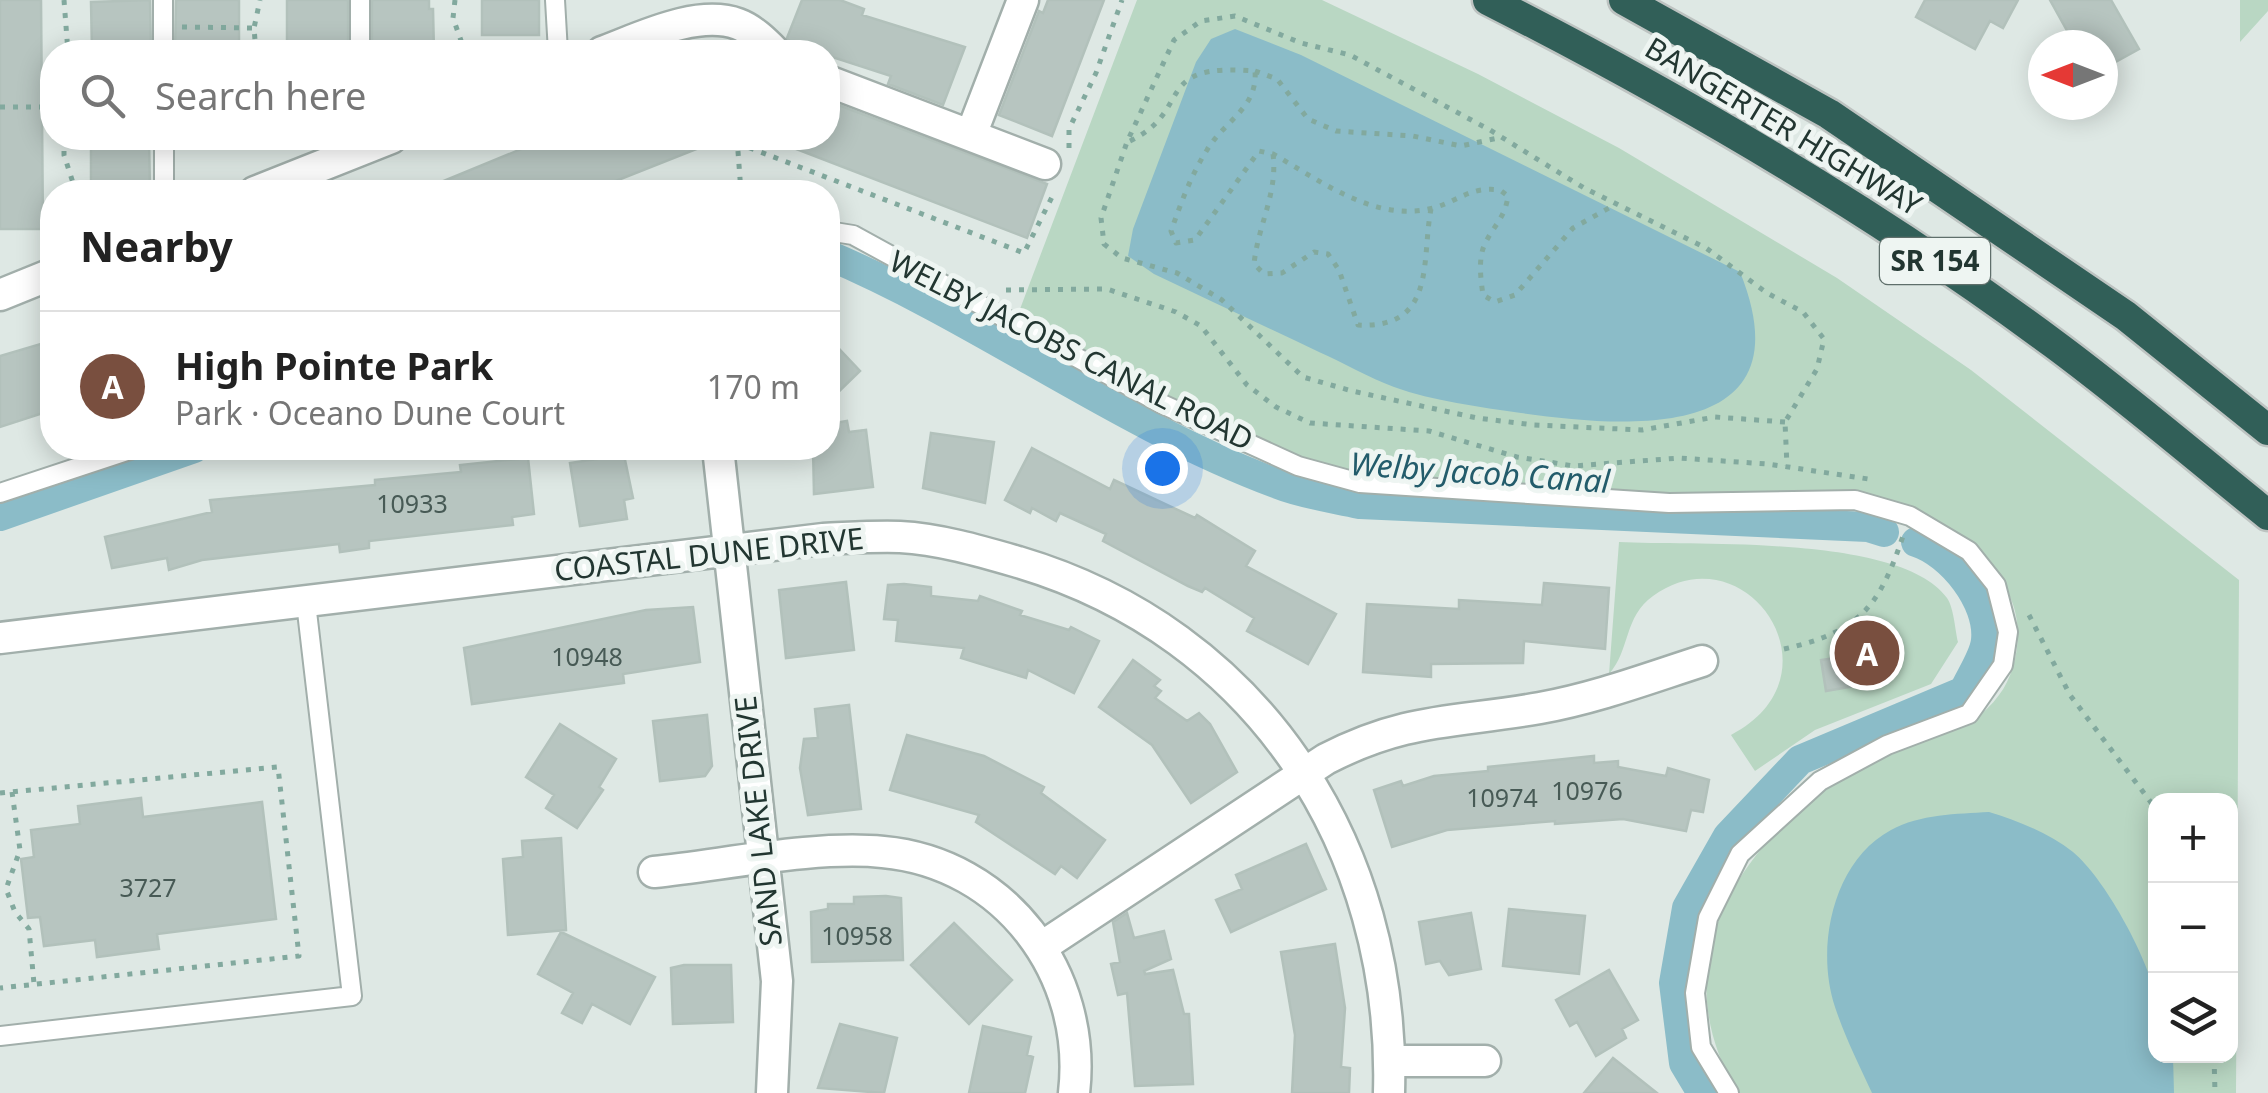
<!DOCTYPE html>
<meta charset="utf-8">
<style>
body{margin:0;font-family:"Noto Sans",sans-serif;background:#f2f2f2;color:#222}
.controls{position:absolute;right:30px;bottom:30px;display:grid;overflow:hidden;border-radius:20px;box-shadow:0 5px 25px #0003}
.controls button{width:90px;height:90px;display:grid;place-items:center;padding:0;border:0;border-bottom:2px solid #e0e0e0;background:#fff;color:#222;font:50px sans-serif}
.compass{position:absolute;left:2028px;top:30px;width:90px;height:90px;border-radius:50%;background:#fff;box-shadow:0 5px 25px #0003;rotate:270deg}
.you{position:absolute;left:1162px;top:468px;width:35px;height:35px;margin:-25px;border:8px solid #fff;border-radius:50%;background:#1a73e8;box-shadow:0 0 0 15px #1a73e833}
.badge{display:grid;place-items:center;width:65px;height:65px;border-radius:50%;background:#794f3f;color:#fff;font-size:32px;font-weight:700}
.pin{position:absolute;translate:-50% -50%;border:5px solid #fff;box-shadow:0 2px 10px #0006}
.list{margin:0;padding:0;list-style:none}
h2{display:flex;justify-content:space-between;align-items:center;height:130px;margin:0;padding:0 40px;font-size:42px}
h2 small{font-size:32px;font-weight:400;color:#767676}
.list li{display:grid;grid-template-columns:65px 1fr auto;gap:30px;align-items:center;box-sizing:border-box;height:150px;padding:0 40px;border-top:2px solid #e0e0e0}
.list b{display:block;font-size:38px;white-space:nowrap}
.list p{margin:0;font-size:32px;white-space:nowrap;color:#767676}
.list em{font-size:32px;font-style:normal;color:#767676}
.icon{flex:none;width:55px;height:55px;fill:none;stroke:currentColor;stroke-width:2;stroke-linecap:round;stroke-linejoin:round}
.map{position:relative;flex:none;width:2268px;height:1093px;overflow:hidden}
.search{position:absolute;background:#fff;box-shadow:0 5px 25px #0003;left:40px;top:40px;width:800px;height:110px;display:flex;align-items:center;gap:25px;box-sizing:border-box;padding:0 35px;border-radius:40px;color:#767676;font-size:38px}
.panel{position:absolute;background:#fff;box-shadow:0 5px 25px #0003;left:40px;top:180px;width:800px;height:280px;border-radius:40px}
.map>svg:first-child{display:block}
.green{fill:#b9d7c3;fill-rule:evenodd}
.water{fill:#8bbcc8}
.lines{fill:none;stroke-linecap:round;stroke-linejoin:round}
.canal{stroke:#8bbcc8;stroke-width:30}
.building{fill:#b7c5c0;stroke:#b2c1bb;stroke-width:2.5}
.service-casing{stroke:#a2afab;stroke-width:22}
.minor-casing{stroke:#a2afab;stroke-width:35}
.motorway-casing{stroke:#bdc3c1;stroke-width:35}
.path{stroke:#82a99e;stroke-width:5;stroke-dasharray:5 8;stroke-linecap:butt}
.service{stroke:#fff;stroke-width:18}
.minor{stroke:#fff;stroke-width:30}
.motorway{stroke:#315f58;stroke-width:30}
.labels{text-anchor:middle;stroke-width:10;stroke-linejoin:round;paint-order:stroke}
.number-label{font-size:25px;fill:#475a55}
.shield{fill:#eef5f2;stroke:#5f6f6b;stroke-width:2.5}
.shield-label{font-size:28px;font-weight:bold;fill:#223631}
.street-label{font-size:30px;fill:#223631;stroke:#eef5f2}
.water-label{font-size:32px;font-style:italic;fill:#235c6b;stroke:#eef5f2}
</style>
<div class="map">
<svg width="2268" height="1093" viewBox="0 0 2268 1093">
<rect width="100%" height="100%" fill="#dee8e4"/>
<!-- green -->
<path class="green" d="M1137,0H1322L1478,74L1619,148L1837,278L1971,370L2239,580L2236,1093H1738C1655,957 1748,825 1874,761C1917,739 1969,737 1999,695C2019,669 2024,624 2009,595C1945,474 1814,496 1699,496C1588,497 1476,484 1366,477C1248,449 1124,375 1017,317ZM2156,800H2230V1056H2156Z
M2240,0H2268V11L2240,42Z
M1619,542C1696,546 1901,534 1947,598C1954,608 1955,630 1958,642L1931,684L1815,730L1755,771L1731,735C1846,675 1746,529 1653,596C1624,616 1630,651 1609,674Z"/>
<!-- water -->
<path class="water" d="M1235,29L1301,55L1740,272C1809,443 1627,428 1521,413C1480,407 1433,401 1394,387C1369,378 1344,363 1319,352C1264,326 1209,300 1154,274L1128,256L1133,229L1196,62L1211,39Z
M1989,812C2018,821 2049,833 2073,852C2105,879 2145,953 2155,993C2159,1012 2156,1036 2156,1056H2173L2174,1093H1872C1859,1065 1845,1037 1835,1007C1815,947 1833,861 1891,830C1920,814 1957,814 1989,812Z"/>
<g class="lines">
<!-- canal -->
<path class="canal" d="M828,255C983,321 1119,425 1278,484C1303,494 1333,498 1360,504L1868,527L1884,532
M0,516L194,448
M1702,1093L1684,1063L1674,983L1687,908L1728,836L1800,760L1964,691C1970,677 1985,656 1986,640C1990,602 1951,553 1916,542"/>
</g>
<!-- building -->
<path class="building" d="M0,0H41L43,229H0Z
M150,0L151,52H92L91,2Z
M176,0H239V52H175Z
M287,0H348V52H287Z
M372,0H429V9H433L434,52H372Z
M482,0H539V35H482Z
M802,0H840L864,9L862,15L965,47L943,105L888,84L891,76L792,44L787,38Z
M1048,0H1104L1052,136L999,115L1039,11L1043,13Z
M1925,0H2018L2003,28L1990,21L1975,49L1916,17Z
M2050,0H2111L2139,49L2103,69V45H2075Z
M828,101L1047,184L1027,238L773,140L828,138Z
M91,138H149L150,191H91Z
M548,138H722V139L588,192H417Z
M828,337L860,371L828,402Z
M44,343L52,370V410L0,427V356Z
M847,421L849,432L866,430L873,487L814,494L813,448H828V424Z
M931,433L994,442L985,503L923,488Z
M1032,448L1110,489L1114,480L1195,518L1197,515L1255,551L1246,566L1336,614L1308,664L1247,631L1254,618L1205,588L1202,592L1188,586L1103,541L1106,534L1060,513L1056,521L1032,508L1030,513L1005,500Z
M624,455L633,498L624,500L627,519L580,526L570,463Z
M528,458L534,514L512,517L513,525L369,541V548L340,552L339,544L202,560L169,570L167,558L112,568L105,537L212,512L210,500L375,485V480L461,472L460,465Z
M846,582L854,650L786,658L779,590Z
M1544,583L1609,588L1605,649L1524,641L1523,663L1431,664V677L1363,672L1367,604L1459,609V600L1542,605Z
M904,584L931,587V596L978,601L980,596L1022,611L1020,615L1069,630L1071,627L1099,641L1074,693L1028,670L1026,678L961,658L964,648L896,641L898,620L884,619L888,585Z
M693,607L700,662L623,674L624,683L472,704L464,648L646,610Z
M1849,656L1855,686L1826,691L1821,660Z
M1133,660L1160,680L1154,686L1161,691L1155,698L1187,721L1199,713L1210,724L1237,772L1191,803L1152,745L1099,707Z
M849,705L861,809L808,815L800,768L804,739L818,738L815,709Z
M707,715L712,766L705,776L660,781L653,721Z
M560,724L616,759L599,787L603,790L577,828L546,808L554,795L526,777Z
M907,735L984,756L1044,787L1041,793L1105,840L1077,878L1061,866L1055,874L976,822L979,815L890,790Z
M1594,756V763L1618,761V767L1666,776L1668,768L1709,780L1703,812L1691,810L1686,831L1623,819L1555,824V821L1447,830L1392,847L1374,790L1401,781L1403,786L1434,776L1488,771V767Z
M141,798L143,817L262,802L276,919L157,934L159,949L97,957L95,940L44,946L40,917L28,918L21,859L34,857L31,830L80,824L78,806Z
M561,838L566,930L508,935L503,859L523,857L522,841Z
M1306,844L1326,889L1231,932L1216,900L1242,889L1236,875Z
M886,896L901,898L903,960L812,962L811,912L828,909V904H854V897Z
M1509,909L1585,916L1579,974L1503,966Z
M1127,913L1134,938L1164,931L1171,959L1144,971L1145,974L1173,970L1184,1014H1189L1193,1084L1135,1086L1127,993L1118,995L1111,964L1120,962L1113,922Z
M1471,913L1481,969L1449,975L1440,961L1426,964L1419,922Z
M954,923L1012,980L969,1024L911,965Z
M561,932L655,977L630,1024L592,1004L582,1023L562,1013L573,993L538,974Z
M1335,944L1345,1008L1341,1067L1350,1068L1349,1093H1292L1295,1035L1281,952Z
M684,965H731L733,1022L673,1024L671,968Z
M1609,970L1638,1020L1622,1029L1626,1038L1596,1056L1577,1022L1570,1026L1556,1000Z
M840,1024L897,1038L884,1093L818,1088Z
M983,1026L1031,1037L1027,1055L1033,1057L1025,1093H969Z
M1613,1058L1657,1093H1584Z"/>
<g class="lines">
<defs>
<path id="service" d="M163,0V52
M360,0V52
M555,0L558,52
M164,138V192
M828,231L853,235L1162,404L1298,466L1360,483L1669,503L1855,500L1910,516L1969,551L1996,585L2008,632L2003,665L1969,714L1887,745L1820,781L1740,854L1708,918L1695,993L1701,1047L1729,1093
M0,493L136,448
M0,1036L352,996L306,603"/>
<path id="minor" d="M602,52C640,38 697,9 738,24C752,29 765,42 775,52
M828,81L1045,164
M971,135L1023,0
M255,192L391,138
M0,295L52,274
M719,457L777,981L772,1093
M0,638L823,539C849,538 874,536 900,537C939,539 980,551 1018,562C1258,633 1396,847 1389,1093
M654,872C723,865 816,845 883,852C1005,863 1088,974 1074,1093
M1043,946L1326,759C1407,717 1456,723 1540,708C1596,698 1649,678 1702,661
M1390,1061H1485"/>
<path id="motorway" d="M1488,0C1685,100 1876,212 2054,344C2127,398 2197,458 2268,515
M1624,0L1829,114L2126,316L2268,430"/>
</defs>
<!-- service casing -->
<use href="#service" class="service-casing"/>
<!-- minor casing -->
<use href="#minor" class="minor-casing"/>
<!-- motorway casing -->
<use href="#motorway" class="motorway-casing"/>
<!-- path -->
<path class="path" d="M64,0L68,52
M455,0L453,18L465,52
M182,27L254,28
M256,52L254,28L260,0
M1255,71L1277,79L1308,119L1336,131L1413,136L1461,146L1498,138
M0,107H52
M64,138V155L76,192
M737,138L741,192
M1130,141C1195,110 1150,62 1255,71C1258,108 1224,121 1207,150C1191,175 1181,203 1171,231L1176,243L1195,240L1259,151L1273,154C1321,181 1375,223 1433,208C1459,201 1470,186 1500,190L1508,196C1505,219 1492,227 1484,246C1478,260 1481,281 1483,295L1495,302L1515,295L1573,228L1609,208
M737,143L1024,253L1055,191
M1069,148V129L1096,73L1122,0
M1273,154C1278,193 1258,225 1254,264L1264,274L1282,273L1314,252L1328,254L1339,270L1358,325C1437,329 1421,260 1431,209
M1006,290L1107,289L1176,312L1201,326L1247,385L1276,407L1310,423L1429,431L1517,457L1574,466L1679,458L1768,464L1875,480
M1785,422L1715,417L1642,430L1534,425L1477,418L1352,391L1303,377L1222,300L1177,273L1122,258L1104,244L1101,218L1127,142L1174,40L1201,21L1235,16L1301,43L1350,55L1490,130L1584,188L1706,248L1767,293L1803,312L1824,339L1817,369L1785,422L1787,466
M2029,615L2070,695L2156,809
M1784,649C1859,632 1879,608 1903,536
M12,792L20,850L6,889L15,912L29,929L34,984
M0,793L278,767L299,956L0,988
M2214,1056L2215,1093"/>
<!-- service -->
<use href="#service" class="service"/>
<!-- minor -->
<use href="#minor" class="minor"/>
<!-- motorway -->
<use href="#motorway" class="motorway"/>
</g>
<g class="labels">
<!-- number labels -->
<g class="number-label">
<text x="412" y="513">10933</text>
<text x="587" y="666">10948</text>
<text x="1587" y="800">10976</text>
<text x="1502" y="807">10974</text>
<text x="148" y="897">3727</text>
<text x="857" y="945">10958</text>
</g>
<!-- shield labels -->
<rect class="shield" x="1880" y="238" width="110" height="46" rx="8"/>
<g class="shield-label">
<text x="1935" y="271">SR 154</text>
</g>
<!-- street labels -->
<g class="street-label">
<text transform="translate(1783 127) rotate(31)" y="10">BANGERTER HIGHWAY</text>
<text transform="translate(1071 351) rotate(27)" y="10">WELBY JACOBS CANAL ROAD</text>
<text transform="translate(709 555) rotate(-6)" y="10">COASTAL DUNE DRIVE</text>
<text transform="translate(759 821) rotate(-96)" y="10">SAND LAKE DRIVE</text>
</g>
<!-- water labels -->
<g class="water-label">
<text transform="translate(1480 473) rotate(4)" y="11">Welby Jacob Canal</text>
</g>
</g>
</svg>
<div class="controls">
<button>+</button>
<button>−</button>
<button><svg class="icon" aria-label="layers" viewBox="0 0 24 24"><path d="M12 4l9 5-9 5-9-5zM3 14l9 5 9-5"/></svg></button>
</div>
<svg class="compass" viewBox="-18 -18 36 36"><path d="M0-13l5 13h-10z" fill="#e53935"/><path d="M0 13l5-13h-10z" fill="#767676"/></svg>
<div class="you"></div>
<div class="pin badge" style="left:1867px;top:653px">A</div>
<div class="search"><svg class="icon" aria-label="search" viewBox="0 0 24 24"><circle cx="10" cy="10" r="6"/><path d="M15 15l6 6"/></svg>Search here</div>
<section class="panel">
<h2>Nearby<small></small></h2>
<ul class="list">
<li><span class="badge">A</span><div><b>High Pointe Park</b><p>Park · Oceano Dune Court</p></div><em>170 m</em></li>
</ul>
</section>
</div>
